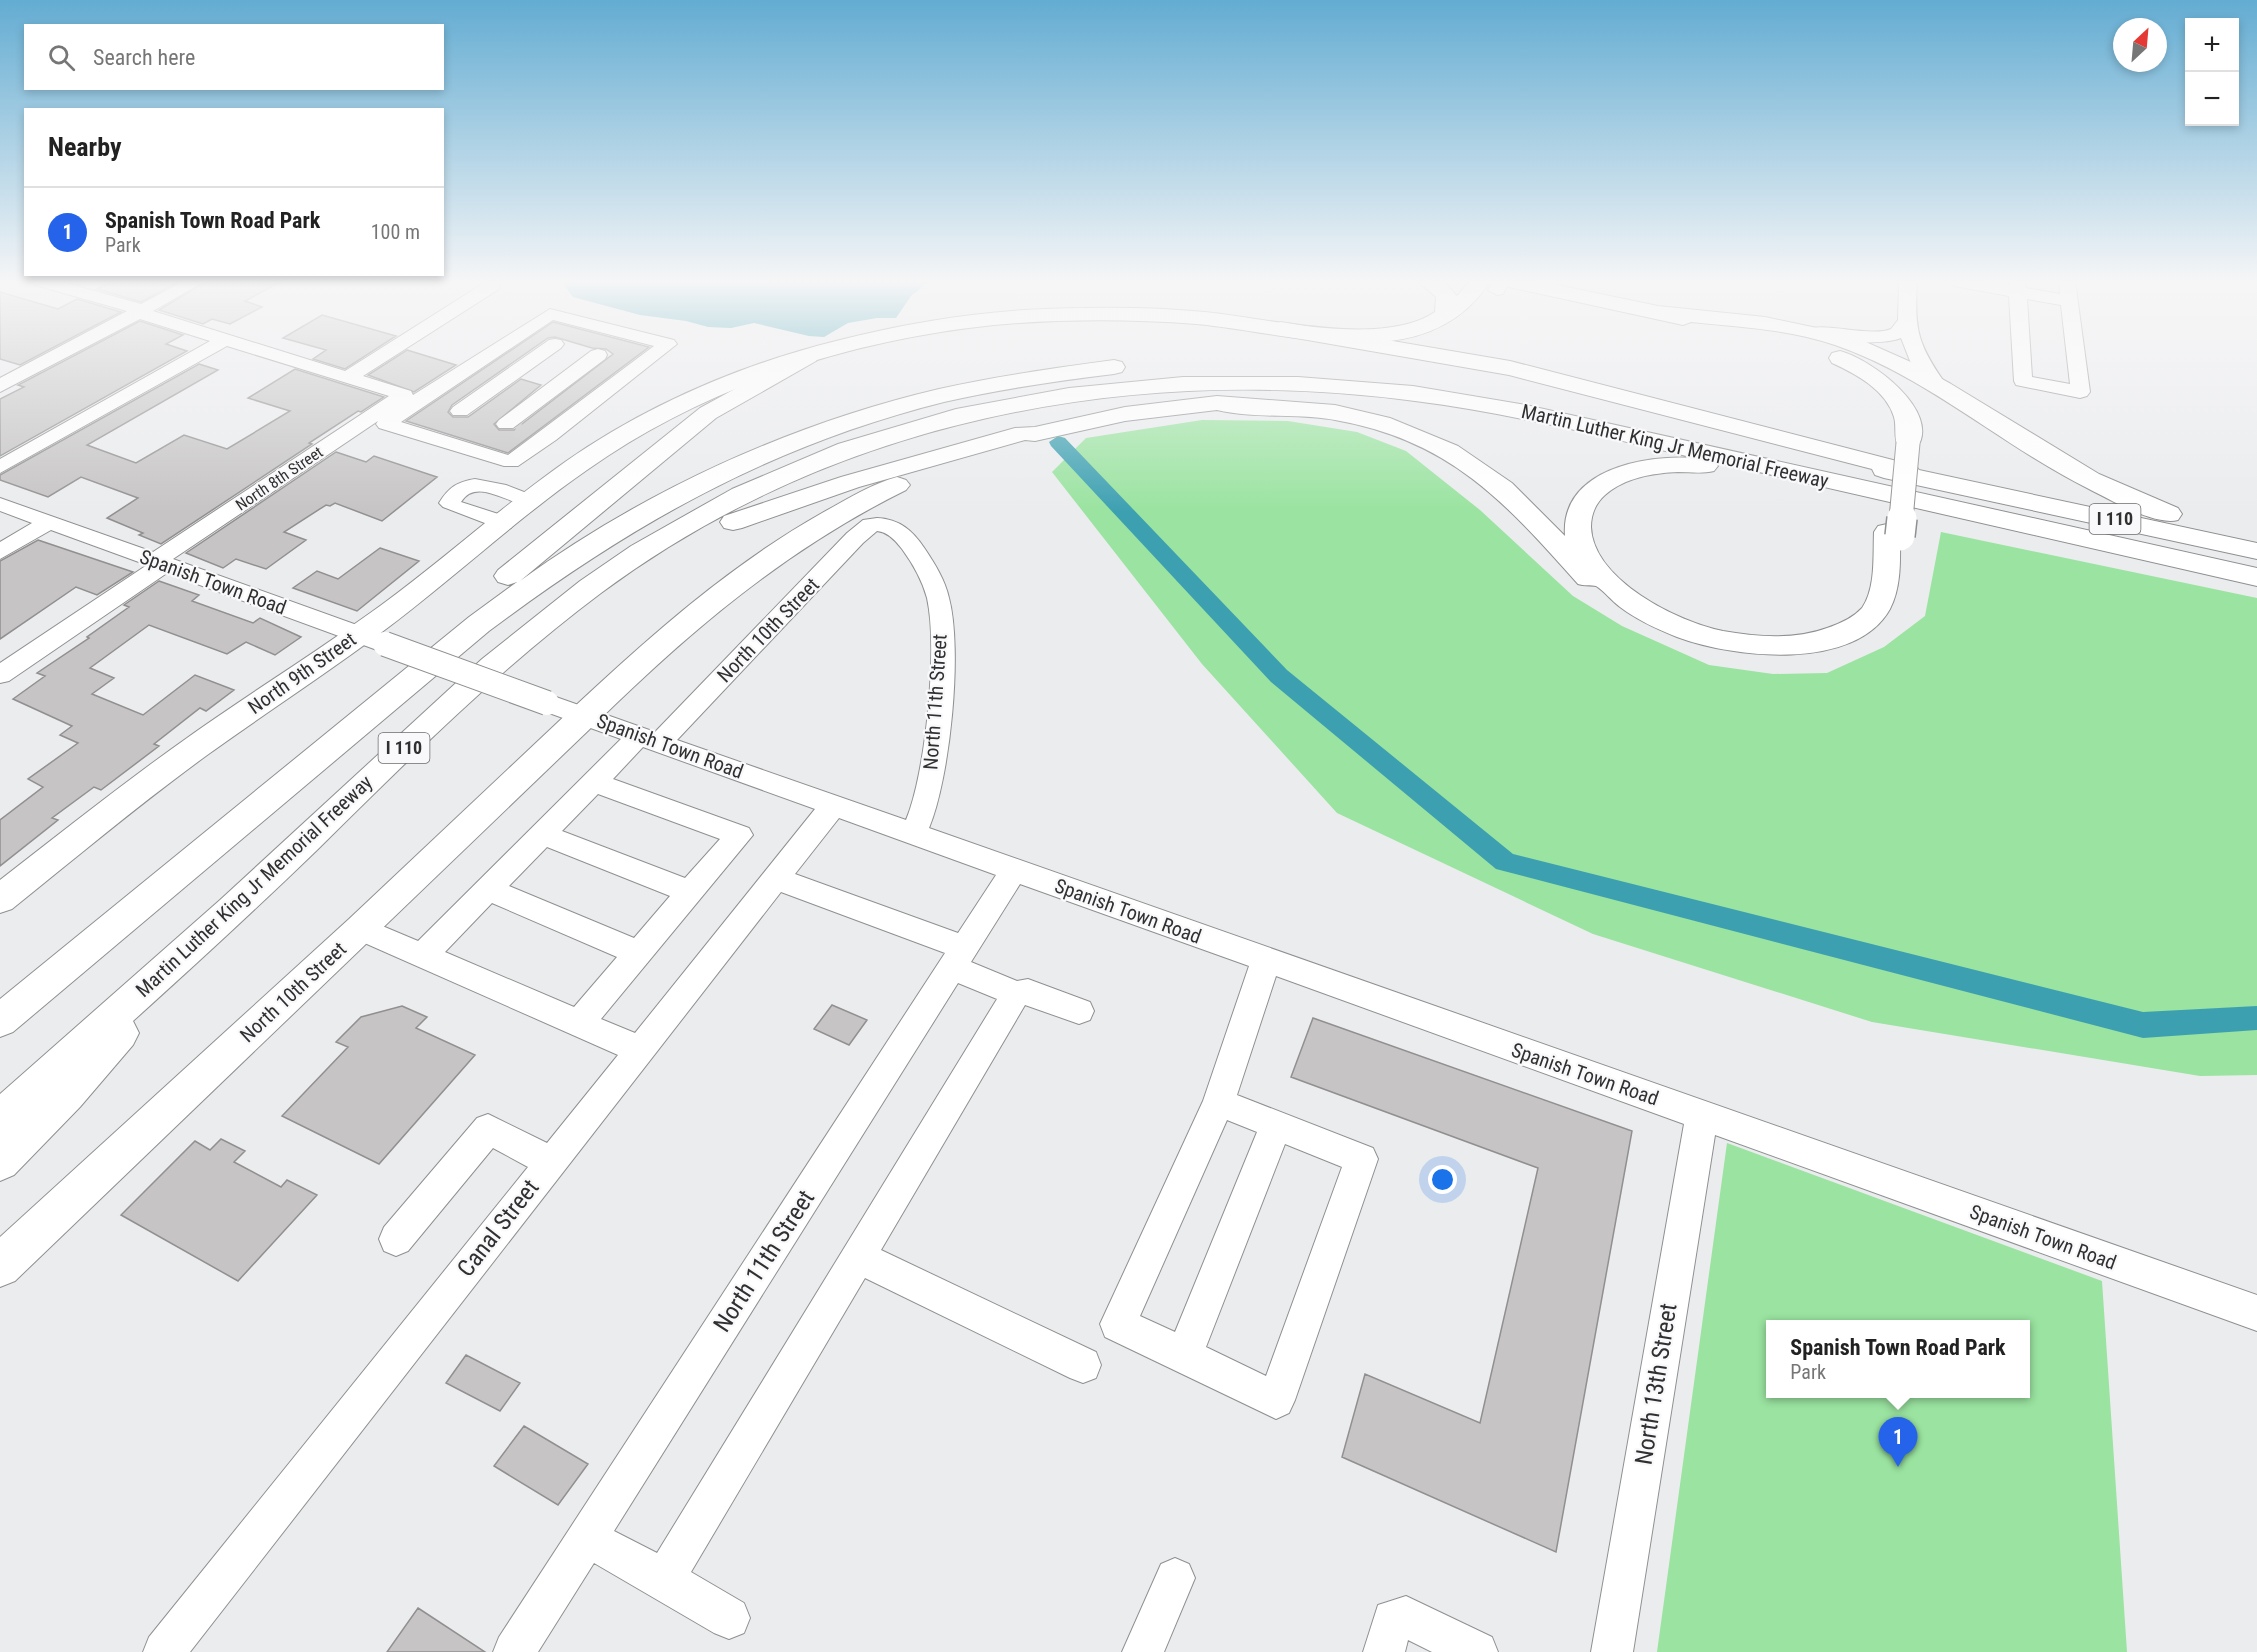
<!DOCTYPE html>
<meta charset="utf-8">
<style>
body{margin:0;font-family:"Roboto Condensed",sans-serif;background:#f6f6f6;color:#222}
.controls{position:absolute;right:18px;top:18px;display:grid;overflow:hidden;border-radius:0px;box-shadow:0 3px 9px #0003}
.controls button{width:54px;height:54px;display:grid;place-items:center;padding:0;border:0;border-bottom:2px solid #e0e0e0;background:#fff;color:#222;font:30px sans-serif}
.compass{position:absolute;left:2113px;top:18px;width:54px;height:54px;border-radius:50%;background:#fff;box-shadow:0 3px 9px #0003;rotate:26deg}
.you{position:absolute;left:1443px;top:1180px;width:21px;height:21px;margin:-15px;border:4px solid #fff;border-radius:50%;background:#1a73e8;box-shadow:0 0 0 9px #1a73e833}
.badge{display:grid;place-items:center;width:39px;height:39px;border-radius:50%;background:#2563eb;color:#fff;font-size:20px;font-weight:700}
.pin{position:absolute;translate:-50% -50px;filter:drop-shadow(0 2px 3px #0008)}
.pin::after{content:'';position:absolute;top:32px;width:21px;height:18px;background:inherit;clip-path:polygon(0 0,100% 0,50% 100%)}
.popup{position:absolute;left:1766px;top:1320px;width:264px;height:78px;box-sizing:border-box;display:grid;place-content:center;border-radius:0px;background:#fff;filter:drop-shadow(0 2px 4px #0005);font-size:20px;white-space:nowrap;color:#767676}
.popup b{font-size:22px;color:#222}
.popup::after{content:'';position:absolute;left:50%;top:100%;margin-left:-12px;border:12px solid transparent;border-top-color:#fff}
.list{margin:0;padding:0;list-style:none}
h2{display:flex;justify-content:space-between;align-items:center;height:78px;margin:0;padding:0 24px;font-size:26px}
h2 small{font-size:20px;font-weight:400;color:#767676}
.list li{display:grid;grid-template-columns:39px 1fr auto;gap:18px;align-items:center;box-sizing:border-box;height:90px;padding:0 24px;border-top:2px solid #e0e0e0}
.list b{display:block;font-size:22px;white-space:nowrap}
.list p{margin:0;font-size:20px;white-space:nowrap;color:#767676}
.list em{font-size:20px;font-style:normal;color:#767676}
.icon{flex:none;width:33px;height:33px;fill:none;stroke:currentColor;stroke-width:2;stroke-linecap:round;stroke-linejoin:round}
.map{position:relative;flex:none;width:2257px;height:1652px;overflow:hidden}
.search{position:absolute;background:#fff;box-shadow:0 3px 9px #0003;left:24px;top:24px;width:420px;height:66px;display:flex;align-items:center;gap:15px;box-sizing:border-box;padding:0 21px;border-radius:0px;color:#767676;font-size:22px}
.panel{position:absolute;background:#fff;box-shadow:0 3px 9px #0003;left:24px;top:108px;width:420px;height:168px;border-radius:0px}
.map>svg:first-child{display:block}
.green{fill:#9ae3a0;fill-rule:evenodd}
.water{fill:#3da0b1}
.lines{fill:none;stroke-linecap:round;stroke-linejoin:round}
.canal{fill:#3da0b1;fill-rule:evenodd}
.building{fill:#c6c4c4;stroke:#918f90;stroke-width:1.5;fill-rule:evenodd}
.minor-tunnel{stroke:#c6c6c8;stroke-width:20;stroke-dasharray:20 10;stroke-linecap:butt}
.minor-casing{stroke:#8f9091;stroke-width:2}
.major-casing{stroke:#8f9091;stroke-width:2}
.highway-casing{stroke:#8f9091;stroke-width:2}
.minor{fill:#fff;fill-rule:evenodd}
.major{fill:#fff;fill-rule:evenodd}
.highway{fill:#fff;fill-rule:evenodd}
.minor-bridge-casing{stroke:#8f9091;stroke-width:26;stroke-linecap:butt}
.highway-bridge-far1-casing{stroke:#8f9091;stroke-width:25;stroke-linecap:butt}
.highway-bridge-casing{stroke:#8f9091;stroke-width:32;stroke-linecap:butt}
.minor-bridge{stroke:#fff;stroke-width:24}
.highway-bridge-far1{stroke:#fff;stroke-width:23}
.highway-bridge{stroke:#fff;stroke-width:29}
.labels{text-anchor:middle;stroke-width:4.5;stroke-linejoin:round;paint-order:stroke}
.far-street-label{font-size:16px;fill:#303031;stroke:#f9f9fb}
.shield{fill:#f9f9fb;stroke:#6c6c6e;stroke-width:1.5}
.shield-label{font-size:18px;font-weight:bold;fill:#303031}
.street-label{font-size:20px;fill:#303031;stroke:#f9f9fb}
.near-street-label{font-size:24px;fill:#303031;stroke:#f9f9fb}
</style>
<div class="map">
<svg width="2257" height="1652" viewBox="0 0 2257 1652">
<rect width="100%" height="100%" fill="#ebecee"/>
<!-- green -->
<path class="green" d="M1202,420L1288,421L1357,432L1406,451L1480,510L1573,596L1622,626L1709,665L1773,674L1827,673L1884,647L1925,616L1941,532L2257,598V1075L2200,1076L1872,1022L1593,934L1337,813L1202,664L1052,472L1086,438Z
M1727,1143L2102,1281L2127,1652H1657ZM1770,1324H2026V1394H1770Z"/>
<!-- water -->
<path class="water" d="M561,281H930L911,296L896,318H877L848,323L824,337L809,336L754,323L731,328L708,327L686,321L640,315L573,297Z"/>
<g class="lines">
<!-- canal -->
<path class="canal" d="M1058,436L1065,438L1287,670L1513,854L2143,1012L2257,1006V1030L2143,1038L1496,869L1271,682L1051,446L1049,442Z"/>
</g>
<!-- building -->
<path class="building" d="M113,281H180L141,302L97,289Z
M207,281H282L245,301L262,307L230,324L212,319L203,324L159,310Z
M0,292L58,309L77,299L121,312L20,365L0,359Z
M322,315L396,336L345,369L313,359L326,350L283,338Z
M140,321L183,335L166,344L187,351L0,456V399L24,387L18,385Z
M553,322L649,347L508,453L406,421ZM555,337L592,348L606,349L613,354L514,430H499L494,424L541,385L521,379L468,417H453L448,412L452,405L548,338Z
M407,350L456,365L414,392L368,375Z
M199,364L218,370L87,445L136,463L184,435L227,449L290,411L248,398L295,369L384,397L361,412L358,411L309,443L312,444L161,544L139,535L143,533L107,518L138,498L81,477L48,497L0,480V475Z
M336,452L366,462L374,456L437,477L382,521L335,503L330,506L326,505L284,532L306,540L266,569L236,559L223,568L186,553Z
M38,540L133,572L97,595L76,587L0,639V561Z
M380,548L419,561L357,611L293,588L317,571L338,579Z
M159,581L199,595L192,601L253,623L260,618L301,637L275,655L246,642L227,654L149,625L90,668L114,678L92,694L143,715L195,675L234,690L206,711L200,708L154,744L159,746L101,790L94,787L52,818L58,820L0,866V820L43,787L28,779L78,743L60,735L72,726L13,699L45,676L37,673L89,638L87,637L129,607L124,605Z
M832,1005L867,1020L849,1045L814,1029Z
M402,1006L427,1017L416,1028L475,1055L379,1164L282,1116L348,1047L336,1042L361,1017Z
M1313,1018L1632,1131L1556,1552L1342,1457L1365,1374L1480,1423L1538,1168L1291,1077Z
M221,1139L245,1151L234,1162L281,1187L287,1180L317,1195L238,1281L121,1215L195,1141L210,1150Z
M466,1355L520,1383L500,1411L446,1383Z
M524,1426L588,1464L558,1505L494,1466Z
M418,1608L485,1652H387Z"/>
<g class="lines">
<!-- minor-tunnel -->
<path class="minor-tunnel" d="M516,427L521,428"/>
<defs>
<path id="minor" d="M33,281H59L141,304L184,281H205L153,311L345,371L484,283V281H500L499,289L363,376L411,391L413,395L550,309L674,340L677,344L556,440L518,466H504L379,428L376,424L378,421L173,559L393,638L397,644L393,650L385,652L377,650L167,573L9,681L0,683V663L147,565L51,530L0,559V542L32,523L0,511V498L153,552L389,396L227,346L0,473V459L210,341L140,319L0,392V378L127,311L35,285ZM553,320L654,346L508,455L401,422Z
M1493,281H1510L1503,294L1497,295L1488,290Z
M1899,281H1917C1914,331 1918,345 1947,386L1944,390H1930L1910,361L1901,338C1885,345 1818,345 1808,331C1816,320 1871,338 1891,329L1898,320Z
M1946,281H1983L2009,285V281H2025L2026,288L2060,294L2059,281H2075L2090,392L2087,396L2080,398L2016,385L2014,381L2009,296L1954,286ZM2027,299L2061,305L2070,384L2032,377Z
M555,339L561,340L564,344L561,348L467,415H453L450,411L453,407L549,340Z
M598,349L605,351L607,355L605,359L513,428H499L496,424L499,420L591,351Z
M475,479L506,485L537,497L541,501L537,505C515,511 478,474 461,502L511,518L514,523L511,528L503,530L443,507L439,503C449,487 457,482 475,479Z
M877,518C900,519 913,531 925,549C935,564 945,580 949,598C963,651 950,778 929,828L2257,1295V1331L1715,1135L1633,1652H1591L1684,1124L1276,976L1237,1095L1373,1148L1378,1159L1295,1400L1289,1413L1276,1419L1105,1337L1100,1324L1203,1101L1249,966L1020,884L971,962L1017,981L1028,979L1090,1002L1094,1011L1090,1020L1079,1024L1025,1005L881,1250L1096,1352L1101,1365L1096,1378L1083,1383L1070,1378L865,1278L691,1572L744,1603L750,1618L744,1633L729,1639L714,1633L594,1563L538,1652H493L499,1637L945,953L781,892L190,1652H143L149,1637L528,1167L493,1148L408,1251L396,1256L384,1251L379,1239L384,1227L477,1118L488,1114L547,1143L618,1055L351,937L347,929L351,921L361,917L418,941L621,739L538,709L535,703L538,697L547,694L556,697L655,732L847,533L863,520ZM877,531C888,532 896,541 902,549C913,564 922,580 927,598C938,648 926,772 906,820L677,740L863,543ZM643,747L815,809L635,1033L601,1019L753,835L749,828L613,779ZM598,794L720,839L685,878L562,831ZM839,818L996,875L958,933L795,874ZM547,847L670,896L634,938L509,886ZM492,903L617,957L574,1007L445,952ZM958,983L997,999L657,1553L614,1531ZM1227,1120L1257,1132L1175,1332L1140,1316ZM1285,1144L1342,1167L1266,1376L1206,1347Z
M1175,1558L1189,1564L1195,1578L1164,1652H1122L1161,1564Z
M1406,1596L1492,1637L1498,1652H1432L1408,1640L1405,1652H1363L1378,1605Z"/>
<path id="major" d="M1418,281H1443L1457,296L1469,282H1483L1487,286C1422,379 1289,332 1196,324C1129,319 1061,319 994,325C850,340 706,386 587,470C515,520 452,580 382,632C326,674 267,712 210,753C142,802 78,856 12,909L0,913V880C62,832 123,783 187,738C250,693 317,652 380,606C443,560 501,507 565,462C647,405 740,365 836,341C917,320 1000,308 1084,308C1124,307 1165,308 1205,312C1267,318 1381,348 1435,312L1436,297Z
M584,705L595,708L599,716L595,724L15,1281L0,1287V1237L349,919L573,708Z"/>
<path id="highway" d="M1499,281H1538L1658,306L1765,317L1850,335L1913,363L1951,384L2099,474L2178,508L2182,514L2178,520C2155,526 2111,500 2089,489C2002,446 1928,377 1835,345C1789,329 1739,327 1691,322L1683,325L1509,287L1502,285Z
M1281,322L1510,361L1916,466L1919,470L2257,543V559L1884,478L1875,475L1872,469L1509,375L1273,334L1270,329L1273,324Z
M808,349L816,351L819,356L816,361L716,418L520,581C644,491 790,424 939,389C997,376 1055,368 1114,360L1122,362L1125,367L1122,372L1114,374C1057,381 1000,389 944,402C769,446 632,524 489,631L13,1032L0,1037V999L469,617L517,582L508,585L498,582L494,576L498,570L700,408Z
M1840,351C1871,359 1942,411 1917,448L1908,450L1899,448C1893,440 1897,427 1894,417C1886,390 1856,374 1832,363L1829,358L1832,353Z
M1183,377H1298L1413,386L1526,405L2257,568V586L1715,462L1718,466L1714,471C1702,474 1690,472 1678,472C1653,473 1624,478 1605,495C1596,503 1591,514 1591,527C1593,580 1678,622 1723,631C1757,637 1794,640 1827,628C1839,624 1853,618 1862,608C1876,588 1873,555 1874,532L1878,526L1887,524L1896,526L1900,532C1900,557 1902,586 1890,609C1855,672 1733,658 1677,637C1657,629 1637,620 1620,607C1612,601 1604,591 1596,586C1592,585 1583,586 1578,584C1505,502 1450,440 1335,420C1297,413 1255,419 1217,410L1125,421L1035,441L1025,440L859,487L742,528L733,530L724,528L720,522L724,516L841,477L1015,428L1035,427L1125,407L1217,396L1335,405L1390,418L1458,446L1512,483L1565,536C1560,470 1644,454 1695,458C1602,436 1509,413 1415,401C1129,363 834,420 601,593C498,670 407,761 316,851C256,909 195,965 133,1021L139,1033L133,1045L80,1107L14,1175L0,1181V1094L220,900L482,659L580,581L631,546L732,489L838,444L956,409L1069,388Z
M897,477L906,480L910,485L906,490C785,550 691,630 595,724L584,727L573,724L569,716L573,708C650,636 730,565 822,513C846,500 871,484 897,477Z"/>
</defs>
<!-- minor casing -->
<use href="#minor" class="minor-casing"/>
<!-- major casing -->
<use href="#major" class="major-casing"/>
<!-- highway casing -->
<use href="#highway" class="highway-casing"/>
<!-- minor -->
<use href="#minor" class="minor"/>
<!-- major -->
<use href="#major" class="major"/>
<!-- highway -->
<use href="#highway" class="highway"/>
<defs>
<path id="minor-bridge" d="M385,644L547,703"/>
<path id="highway-bridge-far1" d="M1901,519L1908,443"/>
<path id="highway-bridge" d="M1900,536L1902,518"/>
</defs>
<!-- minor-bridge casing -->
<use href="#minor-bridge" class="minor-bridge-casing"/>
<!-- highway-bridge-far1 casing -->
<use href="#highway-bridge-far1" class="highway-bridge-far1-casing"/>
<!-- highway-bridge casing -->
<use href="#highway-bridge" class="highway-bridge-casing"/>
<!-- minor-bridge -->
<use href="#minor-bridge" class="minor-bridge"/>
<!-- highway-bridge-far1 -->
<use href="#highway-bridge-far1" class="highway-bridge-far1"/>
<!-- highway-bridge -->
<use href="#highway-bridge" class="highway-bridge"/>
</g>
<!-- sky -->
<linearGradient id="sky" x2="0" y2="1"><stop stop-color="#63acd2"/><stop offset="0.55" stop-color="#f6f6f7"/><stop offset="1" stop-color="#f6f6f7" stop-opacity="0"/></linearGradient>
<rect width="2257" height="512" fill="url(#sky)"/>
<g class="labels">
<!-- far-street labels -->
<g class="far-street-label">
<text transform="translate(279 478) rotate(-34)" y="6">North 8th Street</text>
</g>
<!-- shield labels -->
<g class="shield">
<rect x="2089.5" y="504" width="51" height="30" rx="4.5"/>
<rect x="378.5" y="733" width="51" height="30" rx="4.5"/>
</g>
<g class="shield-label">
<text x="2115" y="525">I 110</text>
<text x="404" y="754">I 110</text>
</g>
<!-- street labels -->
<g class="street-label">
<text transform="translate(1675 446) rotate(13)" y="7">Martin Luther King Jr Memorial Freeway</text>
<text transform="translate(213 582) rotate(20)" y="7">Spanish Town Road</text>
<text transform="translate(768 630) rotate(-46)" y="7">North 10th Street</text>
<text transform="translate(302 673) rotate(-35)" y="7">North 9th Street</text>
<text transform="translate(935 702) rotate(-86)" y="7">North 11th Street</text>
<text transform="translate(670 746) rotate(20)" y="7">Spanish Town Road</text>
<text transform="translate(254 886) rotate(-43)" y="7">Martin Luther King Jr Memorial Freeway</text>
<text transform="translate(1128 911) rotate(20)" y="7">Spanish Town Road</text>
<text transform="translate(293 992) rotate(-43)" y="7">North 10th Street</text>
<text transform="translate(1585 1074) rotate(19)" y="7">Spanish Town Road</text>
<text transform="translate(2043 1237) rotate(20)" y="7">Spanish Town Road</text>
</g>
<!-- near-street labels -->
<g class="near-street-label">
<text transform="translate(498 1228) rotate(-52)" y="8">Canal Street</text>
<text transform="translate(764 1261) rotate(-57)" y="8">North 11th Street</text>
<text transform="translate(1656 1384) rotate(-81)" y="8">North 13th Street</text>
</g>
</g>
</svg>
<div class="controls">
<button>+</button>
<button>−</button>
</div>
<svg class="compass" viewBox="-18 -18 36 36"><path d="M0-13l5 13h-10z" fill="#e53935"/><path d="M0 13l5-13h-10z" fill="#767676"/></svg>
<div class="you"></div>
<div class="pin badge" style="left:1898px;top:1467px">1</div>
<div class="popup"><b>Spanish Town Road Park</b>Park</div>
<div class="search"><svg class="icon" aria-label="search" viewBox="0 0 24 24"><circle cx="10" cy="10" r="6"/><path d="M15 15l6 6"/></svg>Search here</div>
<section class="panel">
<h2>Nearby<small></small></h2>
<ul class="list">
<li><span class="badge">1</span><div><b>Spanish Town Road Park</b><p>Park</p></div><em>100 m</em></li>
</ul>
</section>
</div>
